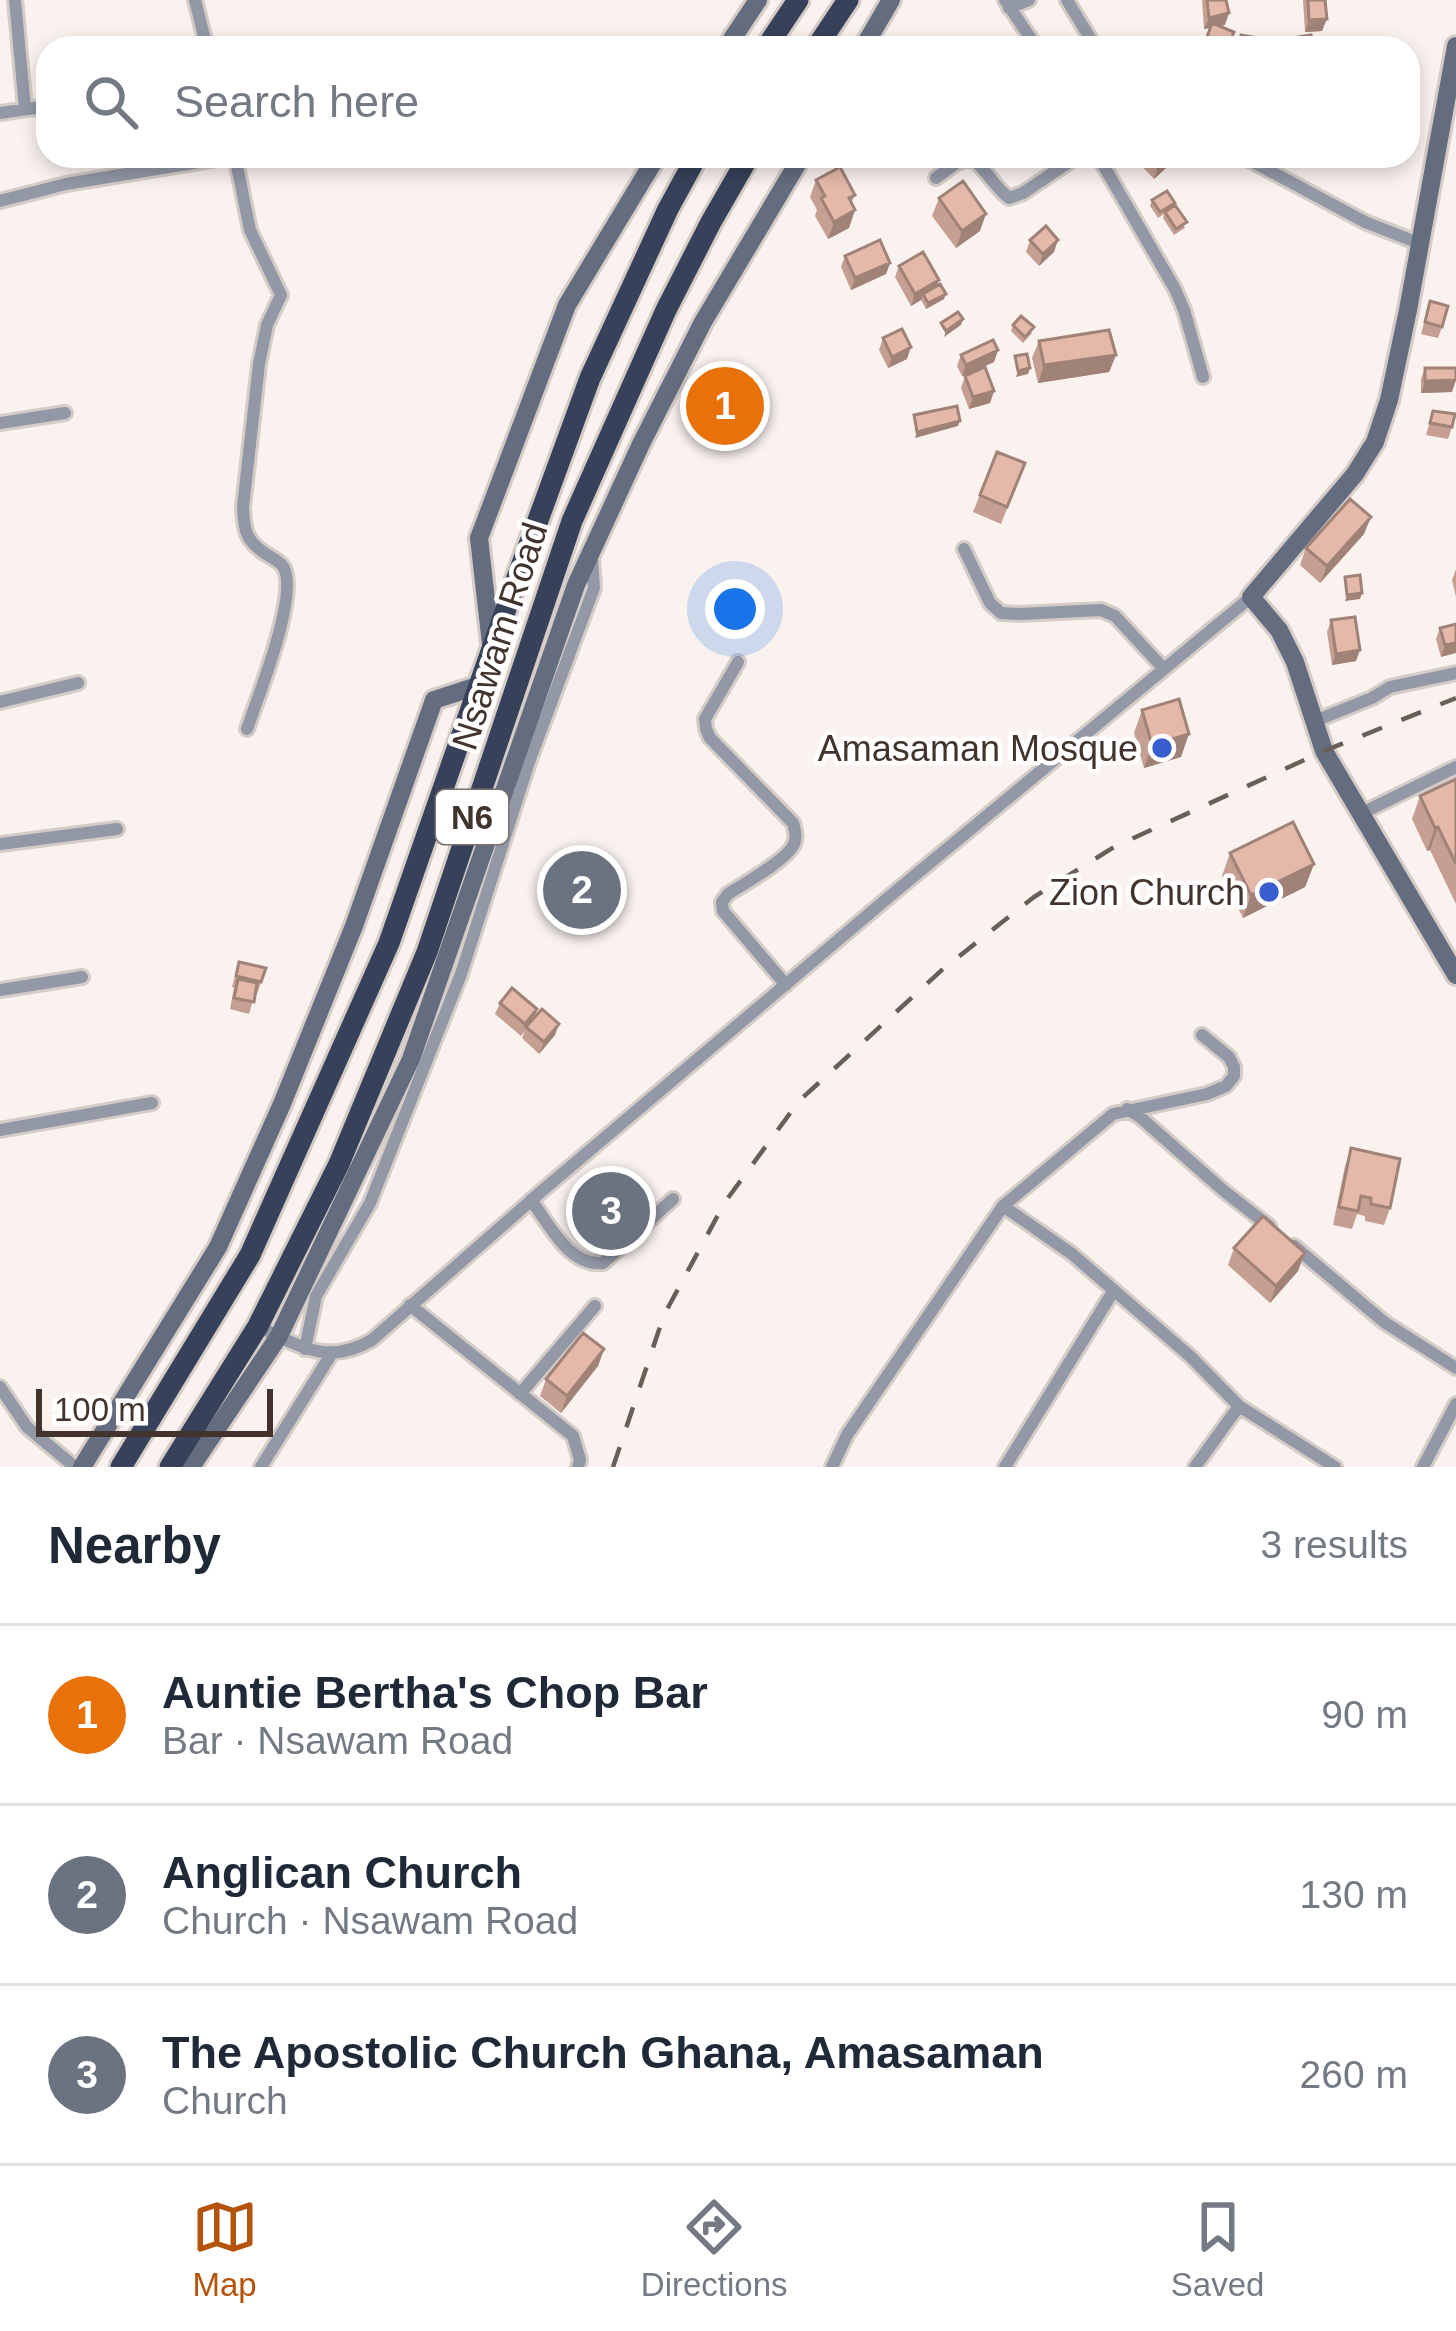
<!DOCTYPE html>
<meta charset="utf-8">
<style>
body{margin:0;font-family:Helvetica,sans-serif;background:#f2f2f3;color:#1f2937}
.scale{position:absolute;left:36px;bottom:30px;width:237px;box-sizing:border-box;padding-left:12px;border:6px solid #42332d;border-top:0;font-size:33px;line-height:42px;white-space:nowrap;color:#42332d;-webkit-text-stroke:9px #fff;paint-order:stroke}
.you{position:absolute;left:735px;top:609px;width:42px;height:42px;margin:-30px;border:9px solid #fff;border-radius:50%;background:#1a73e8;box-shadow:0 0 0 18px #1a73e833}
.badge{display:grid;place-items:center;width:78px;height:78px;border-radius:50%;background:#b45309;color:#fff;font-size:39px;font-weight:700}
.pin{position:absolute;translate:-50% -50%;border:6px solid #fff;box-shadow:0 3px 12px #0006}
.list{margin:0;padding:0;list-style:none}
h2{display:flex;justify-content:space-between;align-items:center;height:156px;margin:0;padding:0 48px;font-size:51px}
h2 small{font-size:39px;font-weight:400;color:#747a83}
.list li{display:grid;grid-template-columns:78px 1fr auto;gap:36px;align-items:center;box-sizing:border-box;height:180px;padding:0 48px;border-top:3px solid #e0e1e3}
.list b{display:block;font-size:45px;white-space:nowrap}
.list p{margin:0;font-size:39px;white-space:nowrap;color:#747a83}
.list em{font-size:39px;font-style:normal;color:#747a83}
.icon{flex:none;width:66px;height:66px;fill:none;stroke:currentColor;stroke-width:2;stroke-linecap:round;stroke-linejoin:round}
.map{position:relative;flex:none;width:1456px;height:1467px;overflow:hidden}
.search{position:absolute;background:#fff;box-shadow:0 6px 18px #0003;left:36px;right:36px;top:36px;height:132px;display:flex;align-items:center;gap:30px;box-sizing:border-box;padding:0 42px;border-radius:36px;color:#747a83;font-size:45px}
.sheet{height:696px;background:#fff}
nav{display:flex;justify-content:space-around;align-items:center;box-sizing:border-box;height:168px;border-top:3px solid #e0e1e3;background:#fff;font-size:33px;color:#747a83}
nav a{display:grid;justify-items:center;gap:6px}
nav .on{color:#b45309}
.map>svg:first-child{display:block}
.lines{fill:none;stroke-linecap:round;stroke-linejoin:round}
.minor-casing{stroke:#d5ccc8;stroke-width:18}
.secondary-casing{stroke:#d5ccc8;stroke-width:24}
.trunk-casing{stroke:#d5ccc8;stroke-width:27}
.minor{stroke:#9298a6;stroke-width:12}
.secondary{stroke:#646d80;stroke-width:18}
.trunk{stroke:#37425a;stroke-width:21}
.rail{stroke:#6b5d58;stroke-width:4.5;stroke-dasharray:21 21;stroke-linecap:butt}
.wall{fill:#c49f92}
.shaded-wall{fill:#a08277}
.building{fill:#e4b9aa;stroke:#a08277;stroke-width:3}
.poi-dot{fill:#385ecf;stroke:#fff;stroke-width:4.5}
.labels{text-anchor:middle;stroke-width:9;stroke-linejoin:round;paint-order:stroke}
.shield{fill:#fff;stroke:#7b706c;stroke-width:3}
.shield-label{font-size:33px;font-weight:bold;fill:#42332d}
.street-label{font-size:36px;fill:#42332d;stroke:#fff}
.poi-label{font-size:36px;fill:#42332d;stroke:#fff;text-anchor:end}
</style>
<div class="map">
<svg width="1456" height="1467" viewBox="0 0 1456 1467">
<rect width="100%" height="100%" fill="#faf2ef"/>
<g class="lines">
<defs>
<path id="minor" d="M15,0L25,109
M195,0L207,48
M1005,0L1037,48
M1067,0L1090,38
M1009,8L1029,0
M0,113L48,106
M1098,156L1175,289L1184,310L1203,377
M1242,156L1365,222L1421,244
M936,178L956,163L972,158C987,170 994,187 1009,198L1023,193L1078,156
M0,201L66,184L235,156L250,230L281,295L267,325L259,364L243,507C244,531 246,541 266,554C270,556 279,562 282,565C302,589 257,699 247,729
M0,423L65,413
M964,549L990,603L1001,613L1020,614L1101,610L1115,616L1164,669
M738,662L705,719L706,729L710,738L793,823C795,831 797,836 794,844C788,859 744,884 728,894L722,902L723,911L786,985
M0,702L78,683
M1315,721L1372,698L1390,687L1456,673
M1360,814L1456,767
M0,844L117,829
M0,990L82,977
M1127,1109L1140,1117L1224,1191L1269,1226
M0,1130L152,1103
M531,1200C550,1225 569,1267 603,1263L673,1199
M1003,1206L1072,1254L1191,1357L1239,1406L1335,1467
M1294,1246L1384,1322L1456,1368
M410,1305L573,1436L580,1460L578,1467
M258,1326C299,1346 328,1366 372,1340L543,1190L896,891L1251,597
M305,1349L316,1296L370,1203L461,974L529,762L594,588L592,559
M0,1387L27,1427L75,1467
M520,1394L595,1306
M261,1467L332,1353
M832,1467L847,1435L1003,1206L1113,1114L1207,1094L1226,1086L1234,1076V1067L1229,1057L1202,1035
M1005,1467L1114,1290
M1195,1467L1239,1406
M1423,1467L1456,1404"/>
<path id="secondary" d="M1456,46L1408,310L1389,400L1375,442L1355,474L1251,597L1279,630L1295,662L1324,751L1456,975
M726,48L758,0
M863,48L891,0
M491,644L479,538L567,305L657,156
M82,1467L218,1247L282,1104L354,926L434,700L480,685
M191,1467L279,1336L411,1059L576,585L641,444L703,322L802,156"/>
<path id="trunk" d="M766,48L798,0
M816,48L848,0
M121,1467L250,1255L389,943L515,583L590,378L668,209L697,156
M170,1467L258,1326L339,1164L427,952L572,521L666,310L711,222L749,156"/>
</defs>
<!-- minor casing -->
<use href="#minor" class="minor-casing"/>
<!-- secondary casing -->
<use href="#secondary" class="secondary-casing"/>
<!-- trunk casing -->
<use href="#trunk" class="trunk-casing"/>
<!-- minor -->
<use href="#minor" class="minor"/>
<!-- secondary -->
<use href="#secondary" class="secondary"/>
<!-- trunk -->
<use href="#trunk" class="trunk"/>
<!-- rail -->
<path class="rail" d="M613,1467L664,1315L725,1202L799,1101L943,969L1034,897L1114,847L1324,751L1456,698"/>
</g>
<!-- wall -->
<path class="wall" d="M1202,0H1226L1225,25L1219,26L1228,48H1203L1210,28L1204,29Z
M1303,0H1325L1322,31L1305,32Z
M1141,156H1171L1167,167L1154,179L1139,163Z
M816,180L855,195L851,203L849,228L828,239L815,216L817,210L810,197Z
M939,198L980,231L956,248L932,216Z
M1152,200L1174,206L1185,228L1174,235L1163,218L1164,214L1158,218L1150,206Z
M1030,240L1054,252L1039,266L1026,252Z
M845,256L890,263L886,274L851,290L841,267Z
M899,266L939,280L936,286L944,299L926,309L921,300L911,306L895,277Z
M1430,301L1442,327L1438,338L1421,334Z
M1013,325L1032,333L1023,343L1011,331Z
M883,338L907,359L888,368L879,350Z
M1039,341L1116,355L1109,372L1038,383L1032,358Z
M998,350L994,362L962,376L957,366L961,355Z
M1425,368L1452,392L1421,393V379Z
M965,376L994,391L990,403L969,409L961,388Z
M1433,411L1452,427L1448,439L1426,435Z
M997,452L1025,463L1001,524L973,512Z
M1364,534L1320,583L1300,565L1306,548Z
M1456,569V597L1452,580Z
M1331,620L1356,661L1332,665L1327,632Z
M1456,624L1441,657L1436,639L1440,628Z
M1142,710L1181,757L1144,768L1134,733Z
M1456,779V904L1430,850L1427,851L1412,819L1420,796Z
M1230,853L1314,864L1305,887L1243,918L1222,876Z
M239,962L266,968L257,994L255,993L249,1014L230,1009L234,988L232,987Z
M500,1003L537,1009L535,1017L555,1035L539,1054L522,1038L525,1031L521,1036L495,1014Z
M1351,1148L1390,1208L1384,1225L1365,1221V1216L1357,1214L1352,1229L1333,1225L1345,1166Z
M1234,1248L1298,1271L1270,1303L1228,1265Z
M604,1349L598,1366L561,1413L540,1396L546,1379Z"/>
<!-- shaded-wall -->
<path class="shaded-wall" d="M1229,13L1225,25L1204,29L1209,18Z
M1327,19L1322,31L1305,32L1309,20Z
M1171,156L1167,167L1154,179L1158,168Z
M855,210L849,228L828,239L834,222Z
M986,214L980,231L956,248L962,231Z
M1058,240L1054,252L1039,266L1043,254Z
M890,263L886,274L851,290L855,278Z
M939,280L934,292L923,294L921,300L911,306L915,294Z
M946,294L944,299L926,309L928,303Z
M963,319L961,325L944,337L946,331Z
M911,347L907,359L888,368L892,357Z
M998,350L994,362L962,376L966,365Z
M1116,355L1109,372L1038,383L1044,365Z
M1030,368L1028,374L1016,377L1018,371Z
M1456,380L1452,392L1421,393L1425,381Z
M994,391L990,403L969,409L973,397Z
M960,421L958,426L915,438L917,432Z
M1371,517L1364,534L1320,583L1327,566Z
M1362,593L1360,599L1345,601L1347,595Z
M1456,643V653L1441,657L1445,645Z
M1360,650L1356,661L1332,665L1336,654Z
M1189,734L1181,757L1144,768L1152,745Z
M1438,827L1430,850L1427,851L1435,828Z
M1314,864L1305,887L1243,918L1251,895Z
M559,1024L555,1035L539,1054L544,1042Z
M1305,1253L1298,1271L1270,1303L1276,1286Z
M604,1349L598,1366L561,1413L567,1396Z"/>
<!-- building -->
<path class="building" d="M1207,0H1226L1229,13L1209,18Z
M1308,0H1325L1327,19L1309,20Z
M1212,23L1234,32L1227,48L1206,40Z
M1241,35L1269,40L1268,48H1239Z
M1311,35L1314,48H1300L1298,37Z
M893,40L900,48H888L886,46Z
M1148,156H1170L1158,168Z
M840,167L855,195L849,198L855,210L834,222L821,198L825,196L816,180Z
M963,181L986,214L962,231L939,198Z
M1167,191L1175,203L1160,212L1152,200Z
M1175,205L1187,222L1176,229L1165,212Z
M1046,226L1058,240L1043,254L1030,240Z
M880,240L890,263L855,278L845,256Z
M923,252L939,280L915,294L899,266Z
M940,284L946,294L928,303L923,294Z
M1430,301L1448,306L1442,327L1425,322Z
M958,312L963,319L946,331L941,323Z
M1021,316L1034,327L1025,337L1013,325Z
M902,329L911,347L892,357L883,338Z
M1109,330L1116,355L1044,365L1039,341Z
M993,340L998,350L966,365L961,355Z
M1027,354L1030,368L1018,371L1015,356Z
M985,367L994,391L973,397L965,376Z
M1425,368H1456V380L1425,381Z
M957,406L960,421L917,432L914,415Z
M1433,411L1455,414L1452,427L1430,423Z
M997,452L1025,463L1007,507L980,495Z
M1350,499L1371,517L1327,566L1306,548Z
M1360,575L1362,593L1347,595L1345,577Z
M1355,617L1360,650L1336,654L1331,620Z
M1456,624V643L1445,645L1440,628Z
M1179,699L1189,734L1152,745L1142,710Z
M1456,779V864L1438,827L1435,828L1420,796Z
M1293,822L1314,864L1251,895L1230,853Z
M239,962L266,968L261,982L236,976Z
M238,979L257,983L254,1002L234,998Z
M512,988L537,1009L525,1024L500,1003Z
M542,1009L559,1024L544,1042L526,1027Z
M1351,1148L1400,1159L1390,1208L1371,1204V1198L1361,1196L1358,1211L1339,1207Z
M1263,1216L1305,1253L1276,1286L1234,1248Z
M583,1333L604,1349L567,1396L546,1379Z"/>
<!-- markers -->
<g class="poi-dot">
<circle cx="1162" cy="748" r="12"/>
<circle cx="1269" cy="892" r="12"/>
</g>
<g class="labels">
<!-- shield labels -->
<rect class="shield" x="436" y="790" width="72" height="54" rx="9"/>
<g class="shield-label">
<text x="472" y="829">N6</text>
</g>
<!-- street labels -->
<g class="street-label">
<text transform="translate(499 636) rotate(-72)" y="13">Nsawam Road</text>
</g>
<!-- poi labels -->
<g class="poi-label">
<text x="1138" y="761">Amasaman Mosque</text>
<text x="1245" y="905">Zion Church</text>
</g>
</g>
</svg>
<div class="scale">100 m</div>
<div class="you"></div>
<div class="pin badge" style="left:725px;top:406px;background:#e8710a">1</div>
<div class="pin badge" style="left:582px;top:890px;background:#6b7280">2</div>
<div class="pin badge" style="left:611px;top:1211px;background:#6b7280">3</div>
<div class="search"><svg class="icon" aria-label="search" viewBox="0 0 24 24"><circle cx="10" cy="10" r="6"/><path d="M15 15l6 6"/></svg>Search here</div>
</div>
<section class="sheet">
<h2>Nearby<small>3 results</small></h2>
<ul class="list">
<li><span class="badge" style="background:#e8710a">1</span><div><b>Auntie Bertha's Chop Bar</b><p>Bar · Nsawam Road</p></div><em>90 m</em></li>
<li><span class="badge" style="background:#6b7280">2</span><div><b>Anglican Church</b><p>Church · Nsawam Road</p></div><em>130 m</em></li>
<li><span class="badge" style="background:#6b7280">3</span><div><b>The Apostolic Church Ghana, Amasaman</b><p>Church</p></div><em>260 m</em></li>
</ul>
</section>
<nav>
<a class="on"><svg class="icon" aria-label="map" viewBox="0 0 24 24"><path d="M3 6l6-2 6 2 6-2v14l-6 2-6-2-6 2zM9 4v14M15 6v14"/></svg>Map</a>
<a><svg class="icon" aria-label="directions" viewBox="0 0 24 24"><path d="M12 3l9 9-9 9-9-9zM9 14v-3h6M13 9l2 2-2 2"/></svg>Directions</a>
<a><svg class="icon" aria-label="saved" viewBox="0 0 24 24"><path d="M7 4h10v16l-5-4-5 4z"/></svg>Saved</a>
</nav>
